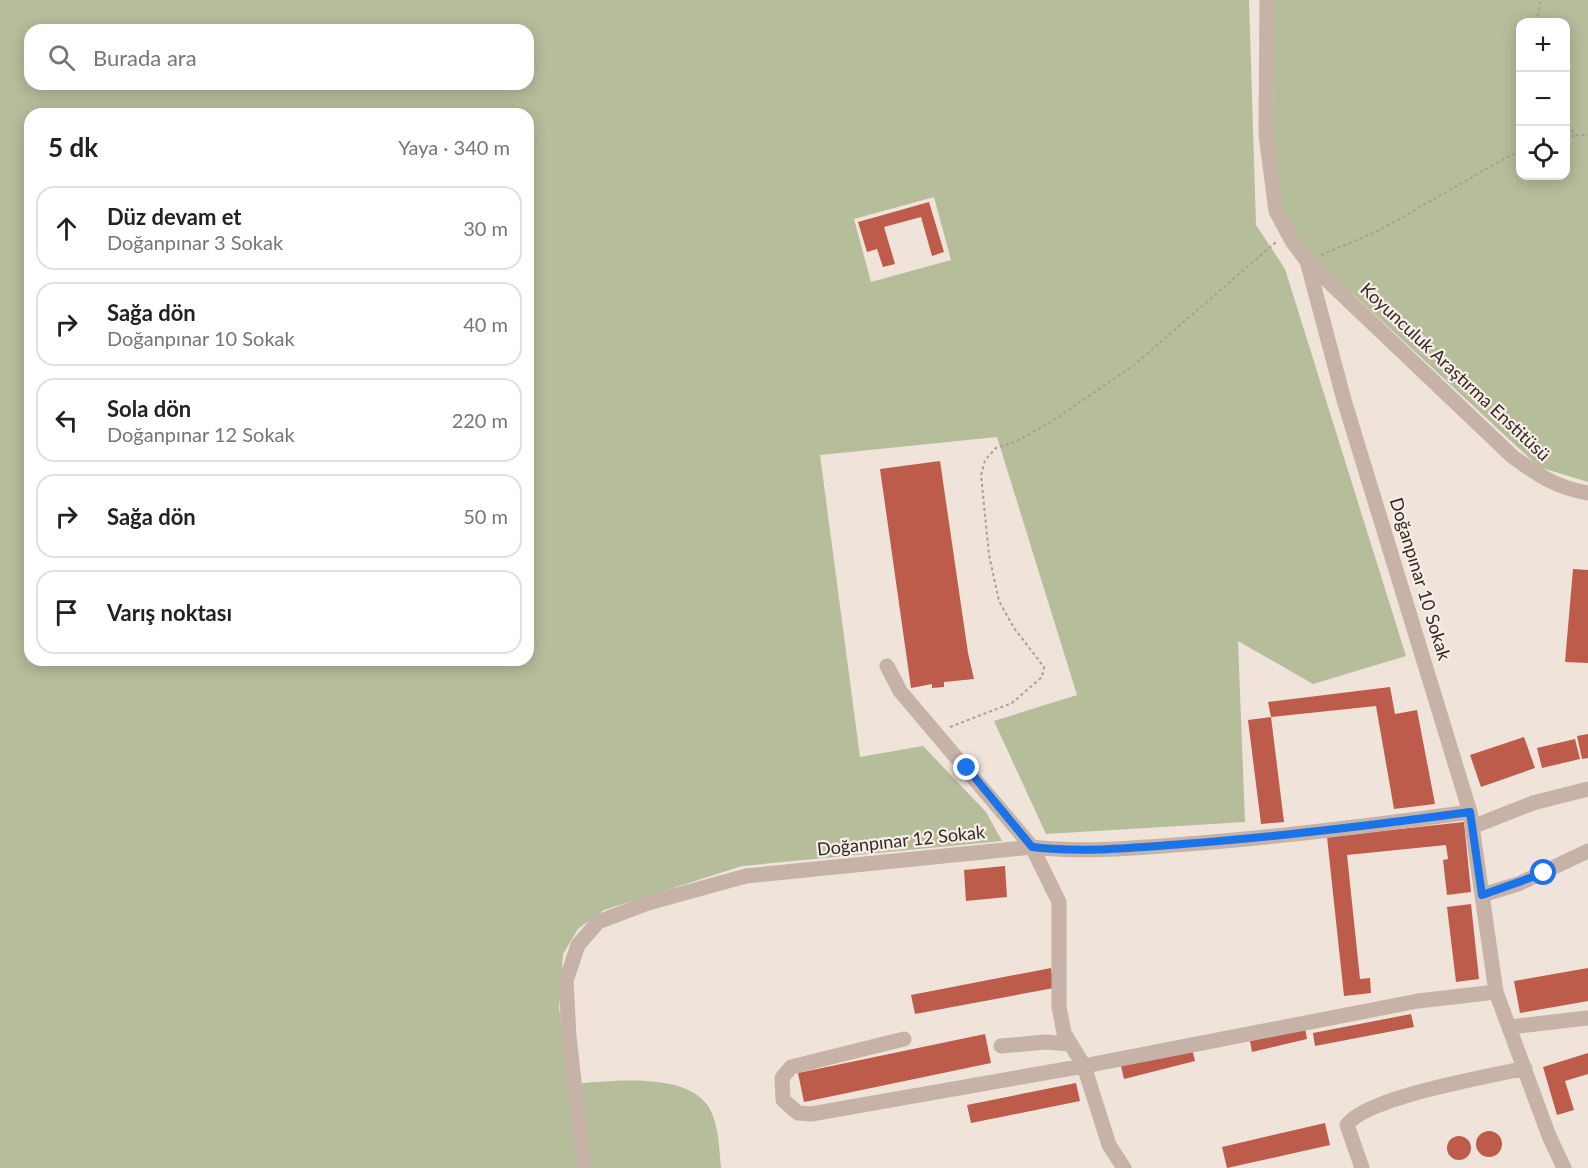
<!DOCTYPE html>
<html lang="tr">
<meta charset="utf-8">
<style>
body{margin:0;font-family:Lato,sans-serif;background:#f6f6f6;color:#222}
.controls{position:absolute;right:18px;top:18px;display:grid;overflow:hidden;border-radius:12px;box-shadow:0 3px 15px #0003}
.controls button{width:54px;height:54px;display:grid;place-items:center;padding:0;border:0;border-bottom:2px solid #e0e0e0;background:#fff;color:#222;font:30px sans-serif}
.stop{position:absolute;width:18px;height:18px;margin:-14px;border:4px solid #1a73e8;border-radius:50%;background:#fff}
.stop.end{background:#1a73e8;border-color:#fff;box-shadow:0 2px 6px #0008}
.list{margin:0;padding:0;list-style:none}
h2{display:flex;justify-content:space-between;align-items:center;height:78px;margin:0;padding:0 24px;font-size:26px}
h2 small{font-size:20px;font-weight:400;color:#767676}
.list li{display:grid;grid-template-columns:39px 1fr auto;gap:18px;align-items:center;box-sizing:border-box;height:84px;margin:0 12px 12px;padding:0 12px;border:2px solid #e0e0e0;border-radius:18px}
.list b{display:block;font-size:22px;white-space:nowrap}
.list p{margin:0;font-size:20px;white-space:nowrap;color:#767676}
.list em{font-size:20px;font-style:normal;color:#767676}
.icon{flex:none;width:33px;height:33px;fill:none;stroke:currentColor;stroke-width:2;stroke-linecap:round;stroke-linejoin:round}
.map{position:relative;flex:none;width:1588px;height:1168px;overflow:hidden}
.search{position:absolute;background:#fff;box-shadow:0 3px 15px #0003;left:24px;top:24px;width:510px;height:66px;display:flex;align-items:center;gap:15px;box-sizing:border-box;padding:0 21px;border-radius:18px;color:#767676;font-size:22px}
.panel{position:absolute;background:#fff;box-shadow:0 3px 15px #0003;left:24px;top:108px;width:510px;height:558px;border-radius:18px}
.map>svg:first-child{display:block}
.green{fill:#b5bd9b;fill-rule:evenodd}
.building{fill:#bd5c4a}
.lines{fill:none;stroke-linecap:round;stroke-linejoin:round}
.path{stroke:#b29c91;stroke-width:2;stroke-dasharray:3 3;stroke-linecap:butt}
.minor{stroke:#c6b2a7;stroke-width:15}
.route{stroke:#1a73e8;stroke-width:8}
.labels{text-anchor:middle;stroke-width:4.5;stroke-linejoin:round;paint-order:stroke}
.street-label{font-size:18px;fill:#332a27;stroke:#f8eee6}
</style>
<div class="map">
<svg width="1588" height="1168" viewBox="0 0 1588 1168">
<rect width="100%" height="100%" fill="#efe3da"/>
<!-- green -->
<path class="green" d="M0,0H1249L1256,225L1285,269L1406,656L1313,684L1238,641L1245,822L1046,834L994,721L1077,695L997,437L820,455L860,757L923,746L986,812L1002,841L742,866L604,910L578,929L563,954L559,1007L569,1084C605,1082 688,1069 710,1109C719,1127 719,1148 721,1168H0ZM30,30H528V84H30ZM30,114H528V660H30ZM934,197L951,260L871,282L854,219Z
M1274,0H1588V482L1539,467L1312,256L1298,237L1283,209L1273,135ZM1520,22H1566V176H1520Z"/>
<!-- building -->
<path class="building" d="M929,202L944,252L932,256L921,217L884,227L895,264L883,267L877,249L867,252L858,222Z
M940,461L968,653L974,679L944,682V687L932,688V684L911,688L880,469Z
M1573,569L1588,570V663L1565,662Z
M1390,687L1395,714L1417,710L1435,804L1394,809L1376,706L1271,717L1268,702Z
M1271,717L1284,822L1261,824L1248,720Z
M1588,734V758L1582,759L1577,736Z
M1524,737L1535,768L1481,787L1470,755Z
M1575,739L1580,759L1542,768L1537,748Z
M1464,822L1471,892L1447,895L1443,860L1448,859L1446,845L1347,855L1360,979L1370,978L1371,993L1344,996L1327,837Z
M1005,866L1007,897L966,901L964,870Z
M1471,904L1479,979L1456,982L1447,907Z
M1051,968L1054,988L915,1014L911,995Z
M1588,968V1001L1520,1013L1514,981Z
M1411,1014L1414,1027L1315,1046L1313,1033Z
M1305,1028L1307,1039L1252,1052L1250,1041Z
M985,1034L991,1063L804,1102L798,1073Z
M1192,1049L1195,1061L1124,1079L1121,1066Z
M1588,1053V1074L1565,1081L1574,1110L1557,1115L1543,1067Z
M1076,1083L1080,1101L971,1123L967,1105Z
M1325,1123L1330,1145L1227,1168L1222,1147Z
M1476 1144a13 13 0 1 1 26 0a13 13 0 1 1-26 0Z
M1447 1148a12 12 0 1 1 24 0a12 12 0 1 1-24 0Z"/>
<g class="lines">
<!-- path -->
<path class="path" d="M1536,22L1541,0
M1566,127L1577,135H1588
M1566,138L1577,135
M1321,255L1378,231L1511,155L1520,152
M950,727L1012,703L1042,677L1044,667L1014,628L999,601L989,555L981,475L985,460L996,448L1017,441L1051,422L1134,365L1276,242"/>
<!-- minor -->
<path class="minor" d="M1267,0L1266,135L1276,211L1292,241L1307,261L1344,400L1470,812L1496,992L1549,1136L1564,1168
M1307,261L1513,457C1538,475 1557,488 1588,493
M887,666L900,691L1032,847L1059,902V1007L1064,1033L1084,1066L1109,1145L1124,1168
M1472,827L1533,803L1588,789
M1482,895L1518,884L1588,851
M1510,1027L1588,1018
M904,1039L791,1067L782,1078L783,1100L798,1113L811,1114L1084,1066L1418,1001L1496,992
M1001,1046L1046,1042L1069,1044
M584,1168L569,1037L566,981L578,945L598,922L648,903L746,876L1032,847C1083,853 1135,848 1187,844C1282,837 1376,825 1470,812
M1362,1168L1347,1125C1366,1097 1488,1077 1525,1068"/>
</g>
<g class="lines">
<!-- route -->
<path class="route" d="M967,768L1032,847C1082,853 1132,848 1183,844C1279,837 1374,825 1470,812L1482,895L1544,873"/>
</g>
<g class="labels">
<!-- street labels -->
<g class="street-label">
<text transform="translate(1455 372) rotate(43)" y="6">Koyunculuk Araştırma Enstitüsü</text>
<text transform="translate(1420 579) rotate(73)" y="6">Doğanpınar 10 Sokak</text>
<text transform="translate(901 841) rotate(-6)" y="6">Doğanpınar 12 Sokak</text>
</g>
</g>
</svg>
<div class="controls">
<button>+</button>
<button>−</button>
<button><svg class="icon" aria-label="locate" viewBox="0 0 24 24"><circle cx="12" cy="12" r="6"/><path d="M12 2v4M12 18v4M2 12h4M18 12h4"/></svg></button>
</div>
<div class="stop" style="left:1544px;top:873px"></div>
<div class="stop end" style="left:967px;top:768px"></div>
<div class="search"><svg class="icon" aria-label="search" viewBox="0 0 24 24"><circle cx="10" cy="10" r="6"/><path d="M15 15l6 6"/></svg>Burada ara</div>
<section class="panel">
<h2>5 dk<small>Yaya · 340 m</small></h2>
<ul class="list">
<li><svg class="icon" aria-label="ahead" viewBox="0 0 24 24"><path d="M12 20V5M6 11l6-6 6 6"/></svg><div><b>Düz devam et</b><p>Doğanpınar 3 Sokak</p></div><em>30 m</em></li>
<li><svg class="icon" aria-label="right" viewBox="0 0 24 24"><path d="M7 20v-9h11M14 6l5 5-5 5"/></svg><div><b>Sağa dön</b><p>Doğanpınar 10 Sokak</p></div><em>40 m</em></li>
<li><svg class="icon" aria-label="left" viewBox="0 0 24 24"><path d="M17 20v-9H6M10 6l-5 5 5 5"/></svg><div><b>Sola dön</b><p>Doğanpınar 12 Sokak</p></div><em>220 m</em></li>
<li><svg class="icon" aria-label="right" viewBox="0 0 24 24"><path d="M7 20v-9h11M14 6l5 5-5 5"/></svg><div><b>Sağa dön</b></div><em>50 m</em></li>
<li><svg class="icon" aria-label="arrive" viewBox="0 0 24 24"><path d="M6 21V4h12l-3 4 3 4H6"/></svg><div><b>Varış noktası</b></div></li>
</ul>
</section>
</div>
